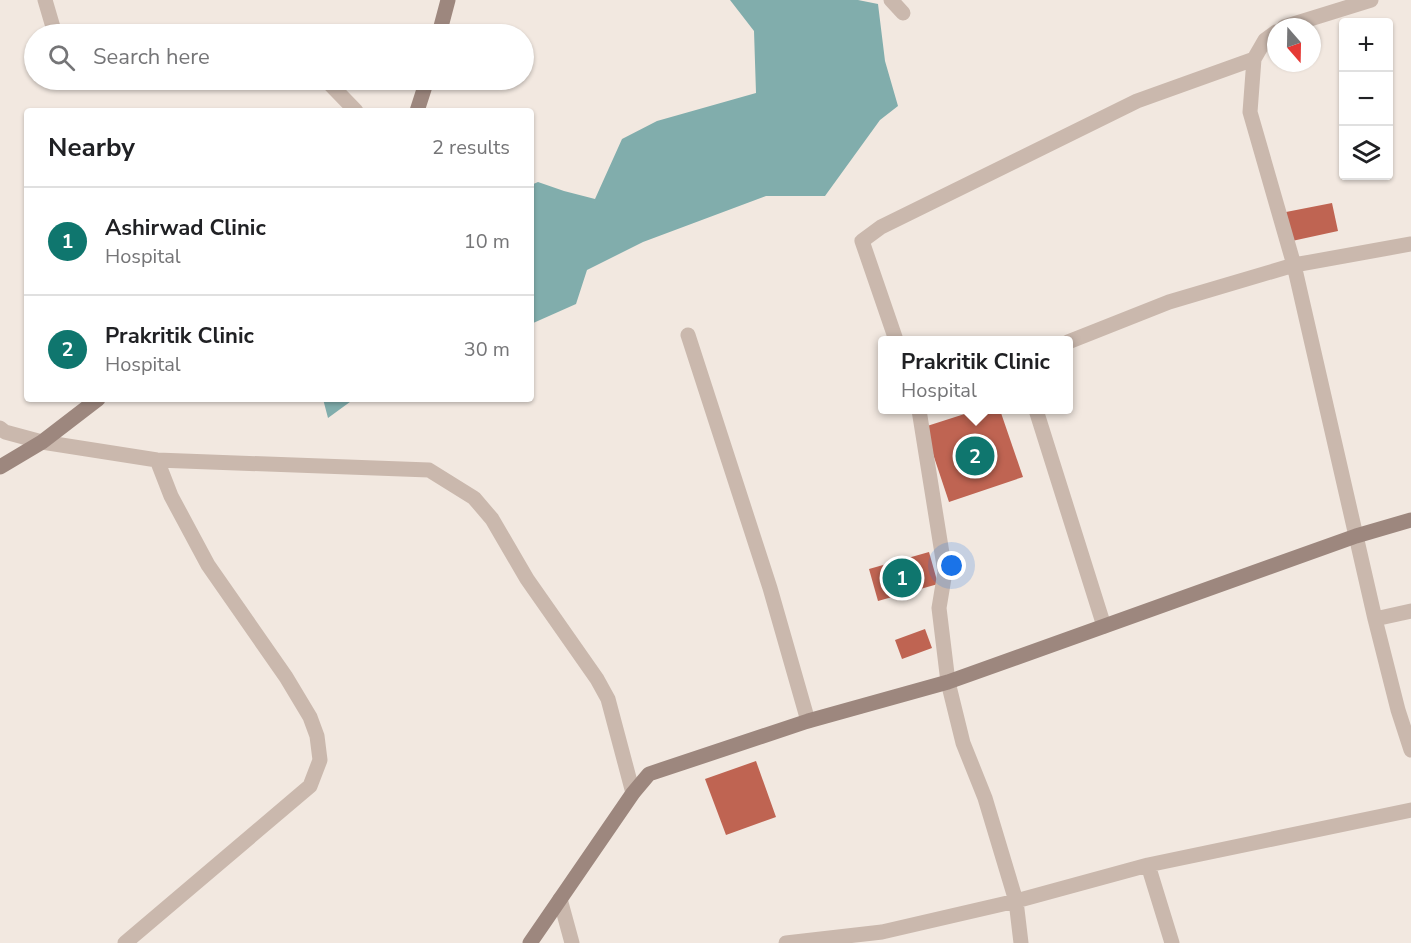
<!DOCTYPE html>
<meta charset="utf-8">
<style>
body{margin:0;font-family:"Nunito Sans",sans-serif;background:#f6f6f6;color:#202124}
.controls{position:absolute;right:18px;top:18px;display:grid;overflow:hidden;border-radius:6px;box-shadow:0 2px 4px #0004}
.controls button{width:54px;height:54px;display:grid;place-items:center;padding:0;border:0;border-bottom:2px solid #e0e0e0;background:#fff;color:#202124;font:30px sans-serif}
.compass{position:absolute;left:1267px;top:18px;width:54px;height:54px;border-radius:50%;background:#fff;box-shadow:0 2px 4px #0004;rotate:160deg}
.you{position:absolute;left:952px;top:566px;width:21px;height:21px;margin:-15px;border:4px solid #fff;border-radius:50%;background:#1a73e8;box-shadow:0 0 0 9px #1a73e833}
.badge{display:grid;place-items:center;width:39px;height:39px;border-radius:50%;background:#0f766e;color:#fff;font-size:20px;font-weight:700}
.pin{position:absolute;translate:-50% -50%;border:3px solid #fff;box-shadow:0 2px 6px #0006}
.popup{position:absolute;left:878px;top:336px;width:195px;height:78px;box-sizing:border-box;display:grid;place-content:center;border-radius:6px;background:#fff;filter:drop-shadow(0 2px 4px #0005);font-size:20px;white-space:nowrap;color:#757577}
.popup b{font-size:22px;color:#202124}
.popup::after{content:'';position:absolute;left:50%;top:100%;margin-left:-12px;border:12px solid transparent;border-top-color:#fff}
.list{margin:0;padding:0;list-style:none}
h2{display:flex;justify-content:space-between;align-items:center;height:78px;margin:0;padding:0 24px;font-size:26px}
h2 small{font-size:20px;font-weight:400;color:#757577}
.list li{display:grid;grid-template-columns:39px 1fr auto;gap:18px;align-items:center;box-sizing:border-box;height:108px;padding:0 24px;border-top:2px solid #e0e0e0}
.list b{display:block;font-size:22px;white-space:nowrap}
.list p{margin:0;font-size:20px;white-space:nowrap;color:#757577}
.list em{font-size:20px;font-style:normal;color:#757577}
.icon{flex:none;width:33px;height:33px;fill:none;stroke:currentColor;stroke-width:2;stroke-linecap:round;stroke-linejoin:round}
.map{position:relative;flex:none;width:1411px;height:943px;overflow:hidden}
.search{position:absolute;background:#fff;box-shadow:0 2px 4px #0004;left:24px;top:24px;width:510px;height:66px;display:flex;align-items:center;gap:15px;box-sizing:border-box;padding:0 21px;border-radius:33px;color:#757577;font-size:22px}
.panel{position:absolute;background:#fff;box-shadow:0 2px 4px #0004;left:24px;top:108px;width:510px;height:294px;border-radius:6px}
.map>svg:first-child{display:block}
.water{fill:#81adac}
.building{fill:#bf6452}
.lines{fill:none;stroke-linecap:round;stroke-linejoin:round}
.street{stroke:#cab8ad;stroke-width:15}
.secondary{stroke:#9d877e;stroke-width:15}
</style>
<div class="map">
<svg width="1411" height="943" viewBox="0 0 1411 943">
<rect width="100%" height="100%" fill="#f2e8e0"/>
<!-- water -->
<path class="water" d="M730,0H858L878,4L885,61L898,106L880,120L825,196H766L643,242L587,270L576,304L531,324V185L538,182L564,191L595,199L622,139L657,121L756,93L754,31Z
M323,399H354L328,418Z"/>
<!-- building -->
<path class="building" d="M1332,203L1338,231L1292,241L1286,212Z
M977,410H1000L1023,477L949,502L924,427Z
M929,552L938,584L878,601L869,569Z
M925,629L932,648L902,659L895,640Z
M756,761L776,817L726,835L705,779Z"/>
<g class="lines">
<!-- street -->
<path class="street" d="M45,0L55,34
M891,0L903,13
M1284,27L1371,0
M1276,32L1265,40L1254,59L1250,112L1294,265L1375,619L1398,710L1411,750
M326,80L356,111
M688,335L770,588L808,721
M896,340L862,241L881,227L1137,101L1254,59
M1068,342L1169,302L1294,265L1411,244
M919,410L945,572L939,608L948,682L963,743L985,798L1016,901L1021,943
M1036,410L1104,626
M0,428L5,432L42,442L157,460L429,470L474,498L492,519L527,579L597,679L608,699L633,793
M1375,619L1411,611
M1148,865L1172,943
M560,899L572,943
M125,943L310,786L320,760L317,736L310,717L286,677L208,565L171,496L157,460
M786,943L882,932L1016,901L1148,865L1411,810"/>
<!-- secondary -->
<path class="secondary" d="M439,34L448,0
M417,111L427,80
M0,467L42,442L98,399
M530,943L633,793L649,774L808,721L948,682L1356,536L1411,520"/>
</g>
</svg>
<div class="controls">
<button>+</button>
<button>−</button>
<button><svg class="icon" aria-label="layers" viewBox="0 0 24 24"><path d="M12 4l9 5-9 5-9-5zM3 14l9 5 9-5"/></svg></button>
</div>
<svg class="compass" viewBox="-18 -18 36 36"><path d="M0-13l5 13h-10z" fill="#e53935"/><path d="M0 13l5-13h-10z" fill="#757577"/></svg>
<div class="you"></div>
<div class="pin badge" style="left:902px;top:578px">1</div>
<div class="pin badge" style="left:975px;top:456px">2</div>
<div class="popup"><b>Prakritik Clinic</b>Hospital</div>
<div class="search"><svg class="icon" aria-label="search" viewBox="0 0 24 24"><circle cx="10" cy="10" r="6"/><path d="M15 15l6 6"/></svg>Search here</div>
<section class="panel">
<h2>Nearby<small>2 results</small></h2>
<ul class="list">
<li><span class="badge">1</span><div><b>Ashirwad Clinic</b><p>Hospital</p></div><em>10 m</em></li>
<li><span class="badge">2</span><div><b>Prakritik Clinic</b><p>Hospital</p></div><em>30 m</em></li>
</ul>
</section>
</div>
